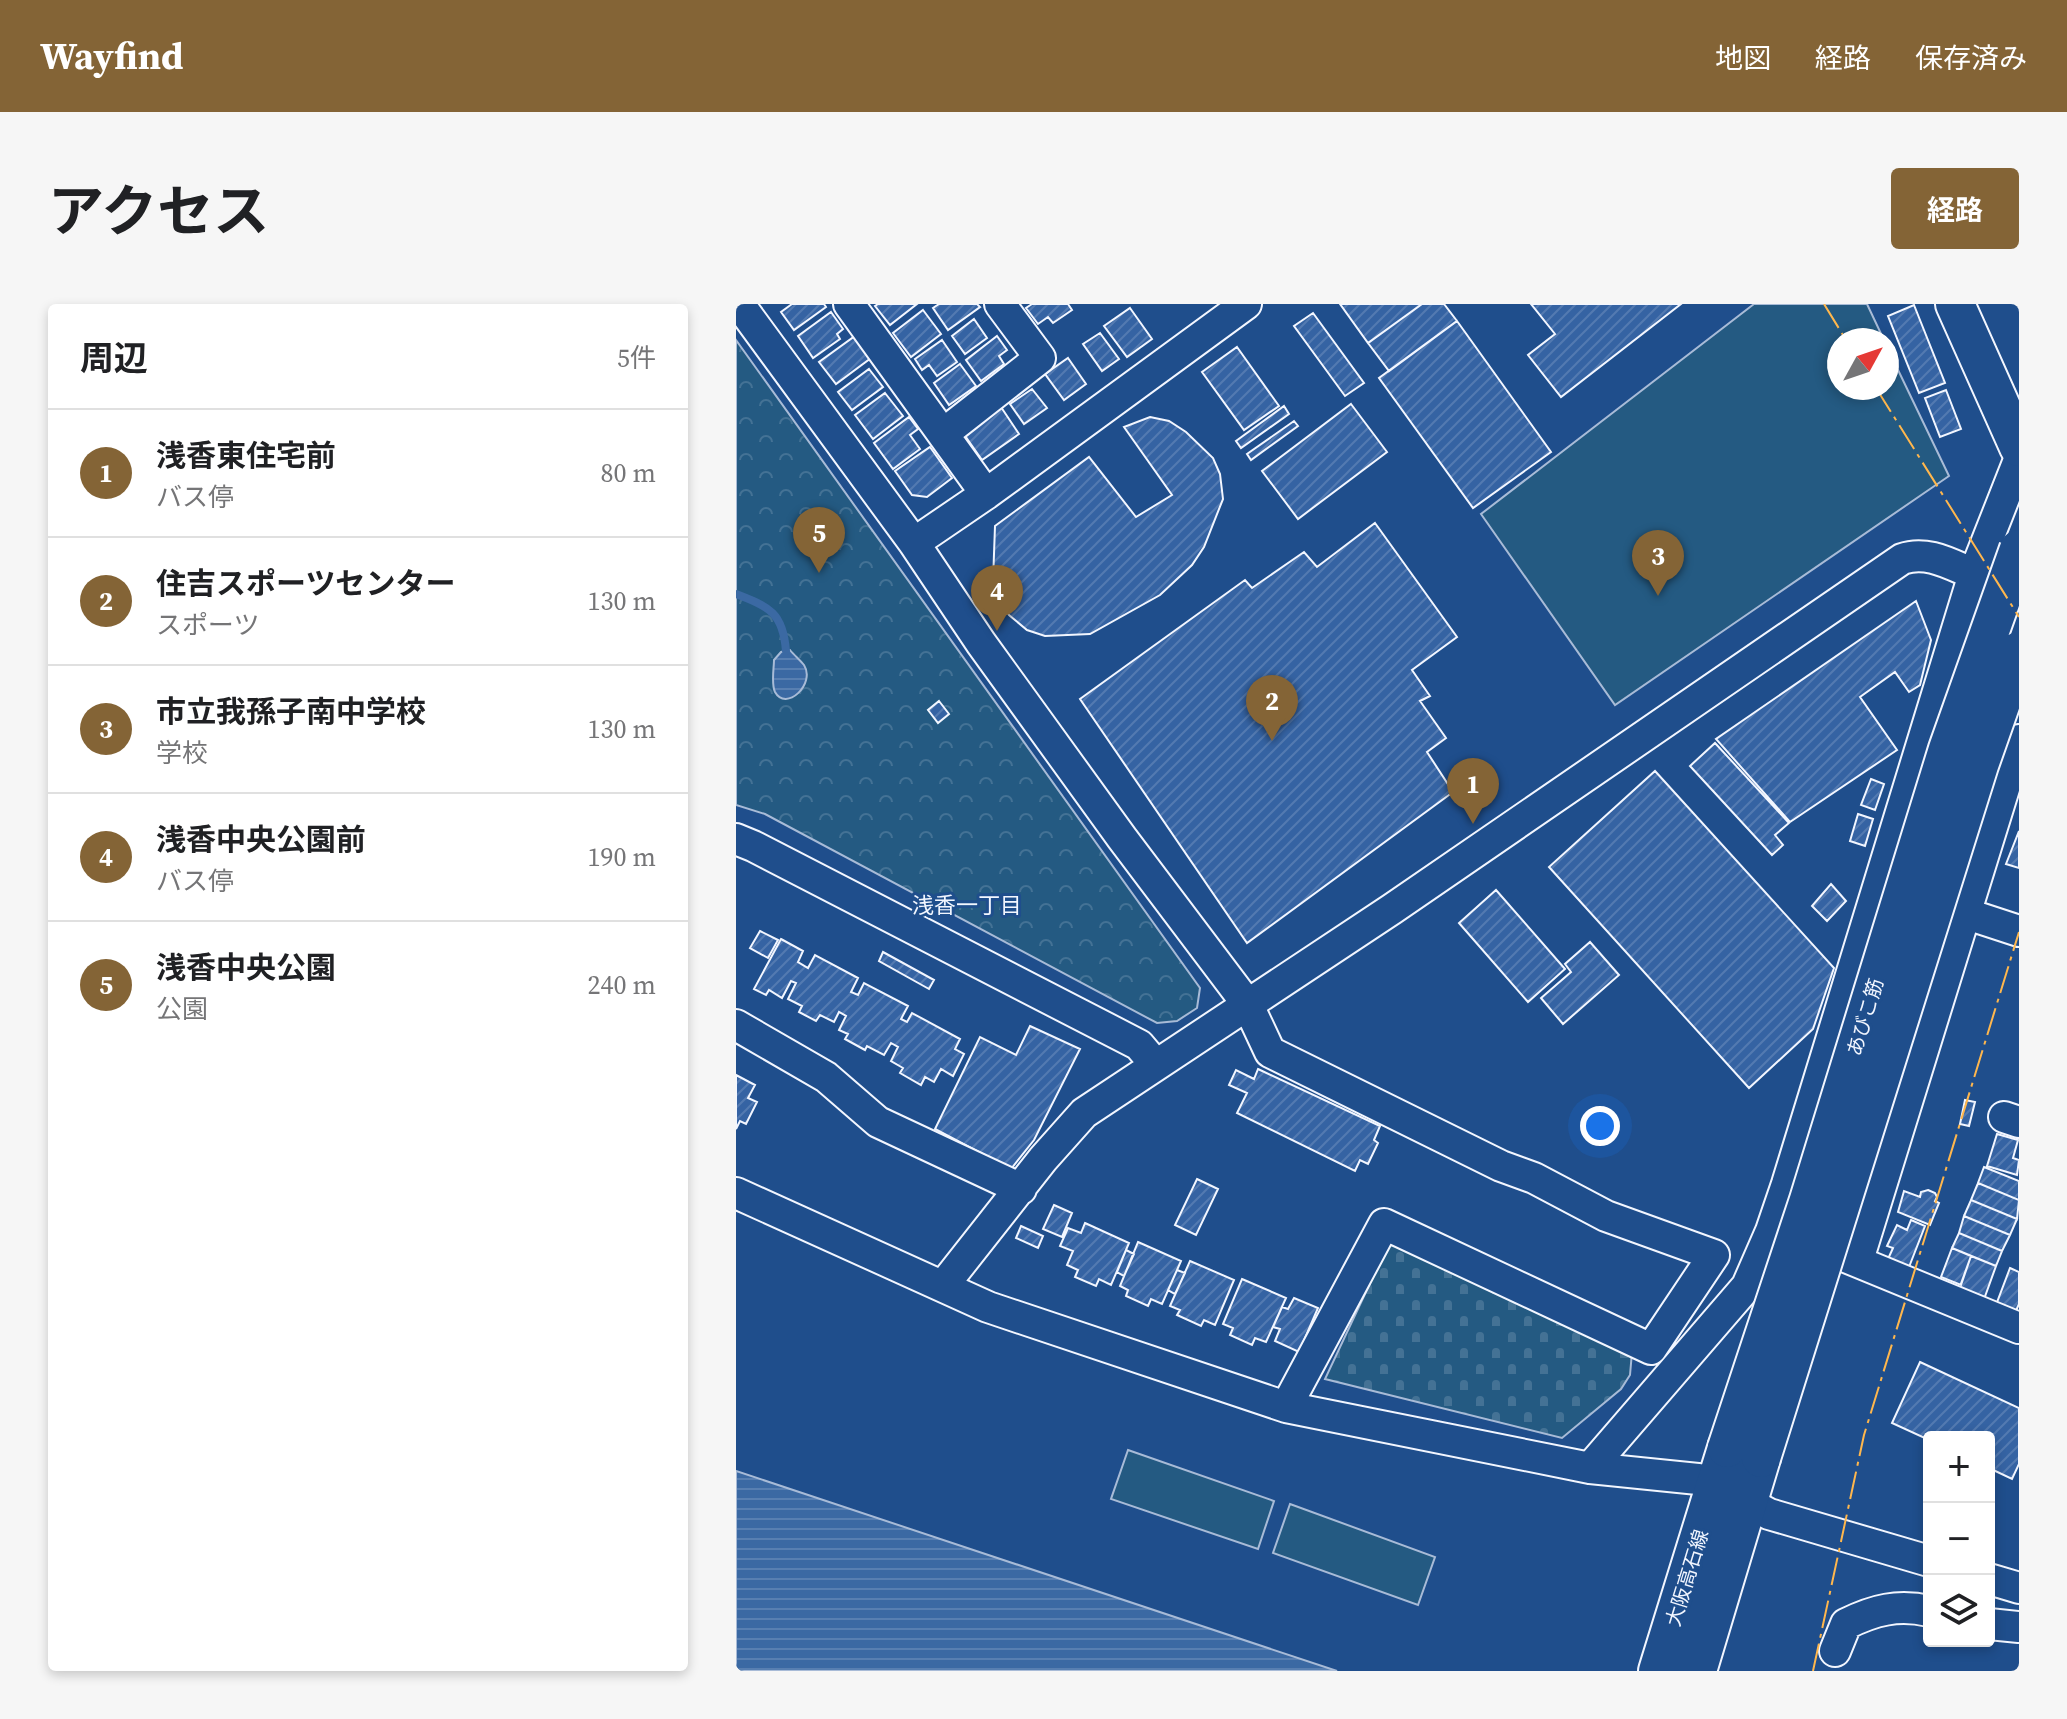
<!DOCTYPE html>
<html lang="ja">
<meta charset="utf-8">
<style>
body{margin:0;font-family:"Source Serif 4","Noto Sans JP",serif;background:#f6f6f6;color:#202124}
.controls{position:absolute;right:24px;bottom:24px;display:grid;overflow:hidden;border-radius:8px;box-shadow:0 4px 12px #0003}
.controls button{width:72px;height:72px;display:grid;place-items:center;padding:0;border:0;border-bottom:2px solid #e0e0e0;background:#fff;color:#202124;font:40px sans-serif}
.compass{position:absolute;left:1091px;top:24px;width:72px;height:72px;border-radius:50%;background:#fff;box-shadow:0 4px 12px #0003;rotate:50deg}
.you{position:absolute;left:864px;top:822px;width:28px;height:28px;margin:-20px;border:6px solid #fff;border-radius:50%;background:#1a73e8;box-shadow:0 0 0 12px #1a73e833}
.badge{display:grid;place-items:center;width:52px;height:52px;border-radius:50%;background:#846436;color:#fff;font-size:26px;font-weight:700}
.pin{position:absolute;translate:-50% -66px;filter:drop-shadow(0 2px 4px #0008)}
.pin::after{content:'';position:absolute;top:42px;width:28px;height:24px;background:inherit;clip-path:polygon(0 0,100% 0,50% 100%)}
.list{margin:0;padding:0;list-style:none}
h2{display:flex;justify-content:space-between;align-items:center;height:104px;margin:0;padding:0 32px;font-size:34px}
h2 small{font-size:26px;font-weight:400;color:#757577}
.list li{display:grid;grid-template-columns:52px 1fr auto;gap:24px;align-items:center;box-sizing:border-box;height:128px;padding:0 32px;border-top:2px solid #e0e0e0}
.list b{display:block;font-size:30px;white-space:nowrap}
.list p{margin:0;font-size:26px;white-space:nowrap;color:#757577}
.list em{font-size:26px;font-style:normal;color:#757577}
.icon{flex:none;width:44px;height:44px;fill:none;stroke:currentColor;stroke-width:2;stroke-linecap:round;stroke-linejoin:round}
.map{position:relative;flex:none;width:1283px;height:1367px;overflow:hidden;border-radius:8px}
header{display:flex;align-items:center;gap:48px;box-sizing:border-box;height:112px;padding:0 40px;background:#846436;color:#fff}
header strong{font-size:38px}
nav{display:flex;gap:44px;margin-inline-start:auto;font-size:28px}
.intro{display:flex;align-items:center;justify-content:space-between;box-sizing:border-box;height:192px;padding:0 48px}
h1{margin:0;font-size:56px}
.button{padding:20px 36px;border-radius:8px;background:#846436;color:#fff;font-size:28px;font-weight:700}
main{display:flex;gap:48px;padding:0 48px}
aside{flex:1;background:#fff;border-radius:8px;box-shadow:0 4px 12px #0003}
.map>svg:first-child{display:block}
.grass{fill:#245a82;stroke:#a8bbd7;stroke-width:2}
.forest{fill:url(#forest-crowns);stroke:#a8bbd7;stroke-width:2}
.cemetery{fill:url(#cemetery-stones);stroke:#a8bbd7;stroke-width:2}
.water{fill:url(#water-rules);stroke:#a8bbd7;stroke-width:2}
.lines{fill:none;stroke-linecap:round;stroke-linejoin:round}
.stream{stroke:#3b69a3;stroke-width:8}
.building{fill:url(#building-hatch);stroke:#f2f6ff;stroke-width:2}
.minor-casing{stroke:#f2f6ff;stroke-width:34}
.major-casing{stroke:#f2f6ff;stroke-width:42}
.minor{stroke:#1f4e8c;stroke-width:30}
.major{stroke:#1f4e8c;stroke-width:38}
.major-bridge-casing{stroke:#f2f6ff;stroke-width:42;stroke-linecap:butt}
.major-bridge{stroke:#1f4e8c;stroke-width:38}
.power{stroke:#ffb74d;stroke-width:2;stroke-dasharray:28 6 4 6;stroke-linecap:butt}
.labels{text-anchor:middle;stroke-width:6;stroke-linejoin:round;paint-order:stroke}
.street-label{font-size:20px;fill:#f2f6ff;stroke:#1f4e8c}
.neighbourhood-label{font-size:22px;fill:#f2f6ff;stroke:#1f4e8c}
</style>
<header>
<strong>Wayfind</strong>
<nav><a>地図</a><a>経路</a><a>保存済み</a></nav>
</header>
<div class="intro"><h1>アクセス</h1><a class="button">経路</a></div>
<main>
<aside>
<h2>周辺<small>5件</small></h2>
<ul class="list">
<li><span class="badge">1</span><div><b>浅香東住宅前</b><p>バス停</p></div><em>80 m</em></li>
<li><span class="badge">2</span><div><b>住吉スポーツセンター</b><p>スポーツ</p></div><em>130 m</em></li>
<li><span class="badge">3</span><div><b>市立我孫子南中学校</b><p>学校</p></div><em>130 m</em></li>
<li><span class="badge">4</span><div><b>浅香中央公園前</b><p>バス停</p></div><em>190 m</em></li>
<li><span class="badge">5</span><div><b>浅香中央公園</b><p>公園</p></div><em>240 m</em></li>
</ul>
</aside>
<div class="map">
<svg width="1283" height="1367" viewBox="0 0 1283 1367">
<defs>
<pattern id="forest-crowns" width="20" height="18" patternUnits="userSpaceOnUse" patternTransform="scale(2)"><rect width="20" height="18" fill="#245a82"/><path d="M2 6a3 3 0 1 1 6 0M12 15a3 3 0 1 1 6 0" fill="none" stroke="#447295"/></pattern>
<pattern id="cemetery-stones" width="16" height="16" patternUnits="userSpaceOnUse" patternTransform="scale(2)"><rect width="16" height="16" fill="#245a82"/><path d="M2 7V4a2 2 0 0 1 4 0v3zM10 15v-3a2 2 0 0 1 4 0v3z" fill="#447295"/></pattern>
<pattern id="water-rules" width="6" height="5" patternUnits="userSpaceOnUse" patternTransform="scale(2)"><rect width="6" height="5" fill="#3b69a3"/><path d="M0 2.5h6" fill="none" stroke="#587fb1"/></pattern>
<pattern id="building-hatch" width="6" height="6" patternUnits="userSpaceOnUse" patternTransform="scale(2)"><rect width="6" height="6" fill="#3563a3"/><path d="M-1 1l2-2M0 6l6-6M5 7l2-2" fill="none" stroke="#537ab1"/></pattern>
</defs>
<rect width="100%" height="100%" fill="#1f4e8c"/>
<!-- grass -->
<path class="grass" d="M1018,0H1131L1148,36H1103V84H1151V43L1213,172L879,401L745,210Z
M392,1146L538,1197L522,1245L375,1195Z
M554,1200L699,1253L682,1301L537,1249Z"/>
<!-- forest -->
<path class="forest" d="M0,36L464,684L461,704L441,717L421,719L29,510L0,501Z"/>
<!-- cemetery -->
<path class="cemetery" d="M653,939L664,940L896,1048L894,1071L885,1085L826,1134L589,1075Z"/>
<!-- water -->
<path class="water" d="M54,346C58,351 64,356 68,361C80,380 50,408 39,388C35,380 38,364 38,356L45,348Z
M0,1167L601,1367H0Z"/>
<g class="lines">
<!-- stream -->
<path class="stream" d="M0,290C34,303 47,309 50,347"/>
</g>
<!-- building -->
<path class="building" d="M56,0H88L90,3L58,26L45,8Z
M142,0H181L154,21L139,2Z
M203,0H241L244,3L212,26L197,4Z
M296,0H332L336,6L317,19L312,13L302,20L290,4Z
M604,0H686L632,39Z
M686,0H708L721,17L653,67L632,39Z
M795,0H945L825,93L792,51L819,30Z
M1178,1L1209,79L1183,89L1152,12Z
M394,4L416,35L391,53L368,22Z
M187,6L205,30L175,53L157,29Z
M95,8L107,25L101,30L104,35L77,54L62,32Z
M577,9L628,79L609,92L558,22Z
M238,15L251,34L229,50L216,32Z
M721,17L815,148L737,204L643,74Z
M364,29L383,55L366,67L347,40Z
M119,32L135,54L100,80L83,58Z
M261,32L271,46L263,52L268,60L245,77L230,56Z
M206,36L221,58L201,72L193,61L186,66L179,55Z
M501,43L543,102L508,126L466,68Z
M332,54L350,80L328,96L309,70Z
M224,60L240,82L213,101L198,79Z
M133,65L147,83L116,106L102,88Z
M296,85L311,104L288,120L274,100Z
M1210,86L1225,125L1204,133L1189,94Z
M149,89L167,112L137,135L119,111Z
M263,100L283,130L246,156L225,126Z
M615,100L651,148L562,215L526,167Z
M548,102L553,110L505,144L500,137Z
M173,113L182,125L174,131L184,145L157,165L138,139Z
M414,113L433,117L450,128L477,154L484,170L487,195L468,243L456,261L424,291L354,330L309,332L291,326L273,311L262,294L257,278L259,222L353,153L400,213L436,191L388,123Z
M558,117L562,122L515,156L511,150Z
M194,143L216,174L191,193L176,191L159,167Z
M639,219L721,333L676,366L694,392L684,397L710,434L691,448L717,488L511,639L344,395L509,276L516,284L568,248L581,263Z
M1180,297L1195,336L1184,381L1173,388L1159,368L1124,393L1161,446L1054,518L980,435Z
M203,397L213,410L202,419L192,406Z
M979,439L1053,519L1039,531L1047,541L1036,551L954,462Z
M919,467L1098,664L1077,725L1013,784L813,563Z
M1135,475L1148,480L1139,506L1125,501Z
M1122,510L1137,515L1129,542L1114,537Z
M1283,527V564L1270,560Z
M1095,580L1110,597L1091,617L1076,602Z
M760,586L829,665L792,698L723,619Z
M24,627L42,636L32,654L14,644Z
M45,635L67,647L62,658L72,664L79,651L122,674L115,688L122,691L128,679L172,702L165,715L171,718L176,709L224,735L219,745L228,750L217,772L205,765L198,778L189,773L185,781L164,769L167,764L155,757L162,743L155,739L148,751L131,742L129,746L109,735L112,730L103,726L110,712L103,708L98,718L84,711L80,717L63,708L66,702L52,695L60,679L55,677L46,694L33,686L30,691L18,685Z
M854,638L883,671L827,720L805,694L835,668L829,660Z
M147,648L198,676L193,685L143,657Z
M294,722L344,745L298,836L275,865L199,825L244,733L280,751Z
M522,765L644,822L638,836L642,839L632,860L624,856L619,867L501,809L511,789L493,781L500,766L518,775Z
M0,771L19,781L12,794L21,798L10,820L4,817L0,825Z
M1229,796L1239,798L1233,822L1224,820Z
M1261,830L1282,836L1277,854L1283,856L1281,871L1251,862Z
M1248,863L1283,877V896L1242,879Z
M461,875L482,885L460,931L439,921Z
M1242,879L1283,896L1281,915L1235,896Z
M1192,886L1199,889L1201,893L1199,897L1203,899L1194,921L1162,908L1168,887L1184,893L1185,888Z
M1235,896L1281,915L1274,931L1228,912Z
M318,901L336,909L326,933L307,925Z
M1228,912L1274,931L1266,947L1223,929Z
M1175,916L1189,922L1173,963L1152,955L1157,944L1151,942L1161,921L1171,926Z
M349,919L393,939L375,981L363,975L360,982L339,973L342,966L331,961L337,947L324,942L332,924L345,929Z
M285,922L307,932L302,944L280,934Z
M1223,929L1266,947L1260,962L1216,944Z
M402,938L445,957L426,1000L415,995L412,1002L390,992L392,986L384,982Z
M1216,944L1235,952L1225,981L1205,973Z
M390,946L398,950L388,972L381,968Z
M1235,952L1260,962L1247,998L1222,988Z
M454,957L498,976L479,1021L468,1016L465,1022L441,1011L444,1006L434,1002Z
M1274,964L1283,968V1000L1279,1009L1260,1001Z
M441,966L449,969L439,990L432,986Z
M506,975L550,994L530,1038L519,1034L516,1041L494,1031L497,1024L487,1020Z
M558,994L582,1004L563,1048L539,1037L544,1025L537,1023L546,1003L552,1005Z
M1184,1058L1283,1104V1160L1276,1175L1253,1164V1133H1193V1136L1156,1119Z"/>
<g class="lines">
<defs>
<path id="minor" d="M3,0L178,239L245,339L386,534L512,701L534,748L765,862L798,874L870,912L978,951L915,1045L648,920L550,1103
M113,0L250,190
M207,130L304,54L264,0
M178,239L250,190L510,0
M0,535L17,542L403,741L419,760
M1228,609L1283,627
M0,721L90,773L142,818L285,885
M1268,813L1283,818
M0,889L252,1003L550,1103L854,1164L962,1175L979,1181L1033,1210L1193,1257
M1105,951L1283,1024
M1122,956L1283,436
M207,982L307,855L348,809L656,605L1166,255C1191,246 1214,260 1238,270
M854,1164L1011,982L1035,927L1051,880L1238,270L1283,156
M1253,1275L1283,1284
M1253,1320L1283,1323
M1099,1347L1110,1320C1138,1306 1162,1300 1193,1307"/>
<path id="major" d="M1219,0L1283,143
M922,1367L991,1144
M961,1367L1025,1154"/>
</defs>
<!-- minor casing -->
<use href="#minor" class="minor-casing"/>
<!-- major casing -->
<use href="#major" class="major-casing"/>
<!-- minor -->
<use href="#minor" class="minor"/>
<!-- major -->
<use href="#major" class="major"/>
<defs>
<path id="major-bridge" d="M991,1144L1073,896L1212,445L1283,245
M1025,1154L1243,461L1283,347"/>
</defs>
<!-- major-bridge casing -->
<use href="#major-bridge" class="major-bridge-casing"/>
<!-- major-bridge -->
<use href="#major-bridge" class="major-bridge"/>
<!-- power -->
<path class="power" d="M1088,0L1110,36
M1140,84L1283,313
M1077,1367L1128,1131L1283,628"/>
</g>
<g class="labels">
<!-- street labels -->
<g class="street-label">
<text transform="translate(1129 713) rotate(-73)" y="7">あびこ筋</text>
<text transform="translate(951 1274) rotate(-73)" y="7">大阪高石線</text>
</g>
<!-- neighbourhood labels -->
<g class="neighbourhood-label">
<text x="231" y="609">浅香一丁目</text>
</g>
</g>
</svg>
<div class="controls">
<button>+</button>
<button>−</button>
<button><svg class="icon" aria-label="layers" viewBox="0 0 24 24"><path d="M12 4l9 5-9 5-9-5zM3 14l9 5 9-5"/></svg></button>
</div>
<svg class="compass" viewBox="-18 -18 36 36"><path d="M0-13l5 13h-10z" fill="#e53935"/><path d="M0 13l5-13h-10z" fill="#757577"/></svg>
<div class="you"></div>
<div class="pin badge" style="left:737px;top:520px">1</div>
<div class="pin badge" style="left:536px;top:437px">2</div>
<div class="pin badge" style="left:922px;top:292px">3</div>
<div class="pin badge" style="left:261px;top:327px">4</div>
<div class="pin badge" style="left:83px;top:269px">5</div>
</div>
</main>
